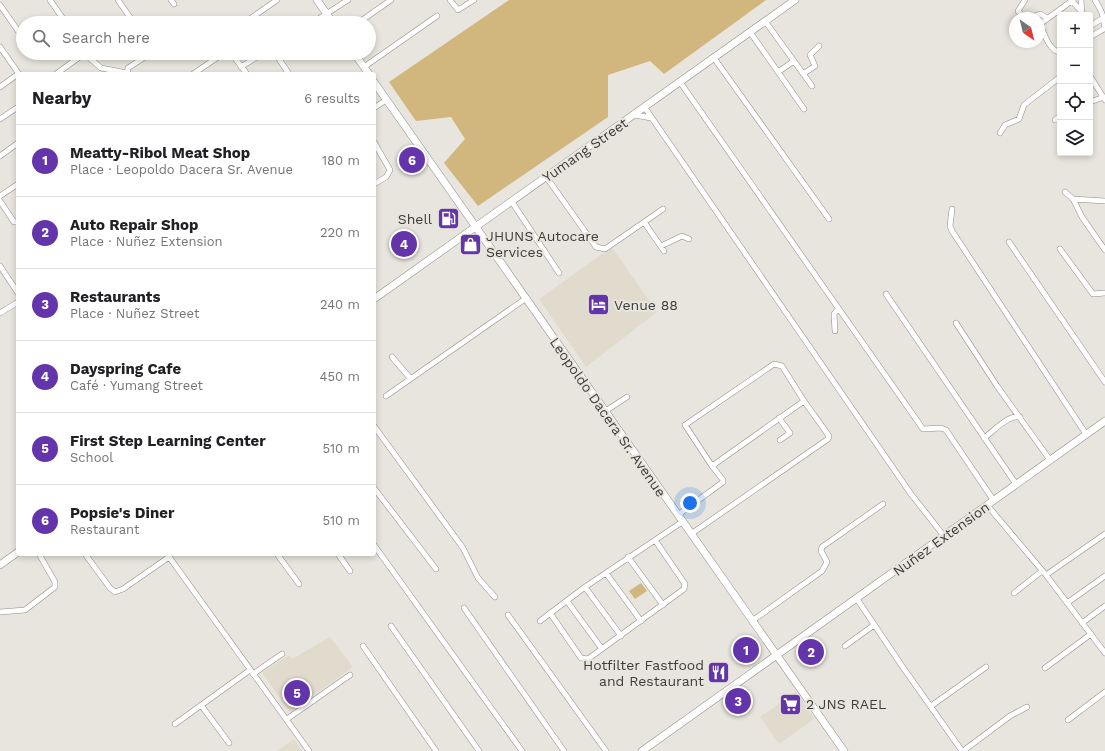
<!DOCTYPE html>
<meta charset="utf-8">
<style>
body{margin:0;font-family:"Work Sans",sans-serif;background:#f2f2f2;color:#202124}
.controls{position:absolute;right:12px;top:12px;display:grid;overflow:hidden;border-radius:4px;box-shadow:0 2px 6px #0003}
.controls button{width:36px;height:36px;display:grid;place-items:center;padding:0;border:0;border-bottom:1px solid #e0e0e0;background:#fff;color:#202124;font:20px sans-serif}
.compass{position:absolute;left:1009px;top:12px;width:36px;height:36px;border-radius:50%;background:#fff;box-shadow:0 2px 6px #0003;rotate:145deg}
.you{position:absolute;left:690px;top:503px;width:14px;height:14px;margin:-10px;border:3px solid #fff;border-radius:50%;background:#1a73e8;box-shadow:0 0 0 6px #1a73e833}
.badge{display:grid;place-items:center;width:26px;height:26px;border-radius:50%;background:#6434ab;color:#fff;font-size:13px;font-weight:700}
.pin{position:absolute;translate:-50% -50%;border:2px solid #fff;box-shadow:0 1px 4px #0006}
.list{margin:0;padding:0;list-style:none}
h2{display:flex;justify-content:space-between;align-items:center;height:52px;margin:0;padding:0 16px;font-size:17px}
h2 small{font-size:13px;font-weight:400;color:#757577}
.list li{display:grid;grid-template-columns:26px 1fr auto;gap:12px;align-items:center;box-sizing:border-box;height:72px;padding:0 16px;border-top:1px solid #e0e0e0}
.list b{display:block;font-size:15px;white-space:nowrap}
.list p{margin:0;font-size:13px;white-space:nowrap;color:#757577}
.list em{font-size:13px;font-style:normal;color:#757577}
.icon{flex:none;width:22px;height:22px;fill:none;stroke:currentColor;stroke-width:2;stroke-linecap:round;stroke-linejoin:round}
.map{position:relative;flex:none;width:1105px;height:751px;overflow:hidden}
.search{position:absolute;background:#fff;box-shadow:0 2px 6px #0003;left:16px;top:16px;width:360px;height:44px;display:flex;align-items:center;gap:10px;box-sizing:border-box;padding:0 14px;border-radius:22px;color:#757577;font-size:15px}
.panel{position:absolute;background:#fff;box-shadow:0 2px 6px #0003;left:16px;top:72px;width:360px;height:484px;border-radius:4px}
.map>svg:first-child{display:block}
.built{fill:#e1dbcd}
.green{fill:#d1b77e}
.lines{fill:none;stroke-linecap:round;stroke-linejoin:round}
.street-casing{stroke:#908d87;stroke-width:6}
.secondary-casing{stroke:#908d87;stroke-width:8}
.street{stroke:#fff;stroke-width:5}
.secondary{stroke:#fff;stroke-width:7}
.labels{text-anchor:middle;stroke-width:4;stroke-linejoin:round;paint-order:stroke}
.street-label{font-size:14px;fill:#3d3c39;stroke:#e8e5de}
.poi-label{font-size:14px;fill:#3d3c39;stroke:#e8e5de;text-anchor:start}
</style>
<div class="map">
<svg width="1105" height="751" viewBox="0 0 1105 751">
<rect width="100%" height="100%" fill="#e8e5de"/>
<!-- built -->
<path class="built" d="M612,247L657,312L586,367L539,299Z
M330,637L353,667L290,712L262,673L289,655L292,659Z
M796,692L814,719L779,744L760,717Z
M294,739L302,751H277L280,749Z"/>
<!-- green -->
<path class="green" d="M509,0H766L664,74L650,61L608,75V117L478,206L444,163L465,139L451,117L416,121L389,82Z
M641,583L647,591L635,599L629,591Z"/>
<g class="lines">
<defs>
<path id="street" d="M50,0L66,23
M118,0L134,23
M171,0L174,4
M450,0L458,10L474,0
M1025,0L1018,11L1023,16L1034,18
M1081,0L1082,15
M1072,1L1081,11
M0,5L23,38
M1032,17L1040,14L1047,18
M765,21L812,86
M196,23L206,20L211,23
M244,23L277,0
M312,23L348,0
M358,23L391,0
M1090,26L1105,17
M750,32L804,109
M1090,37L1104,29C1105,17 1101,10 1095,0
M0,47L19,74
M1060,52C1049,51 1044,33 1040,24L1073,0
M231,53L247,74
M275,53L289,74
M85,54L101,68L127,73
M714,58L829,219
M241,67L263,53
M364,67L437,16
M778,72L794,61
M56,74L85,53
M127,74L128,68L151,53
M193,74L224,53
M803,74L815,66L810,55L819,46
M1090,76L1105,100
M680,82L923,429L941,428L946,430L994,501
M0,87L18,74
M1090,102L1104,97
M374,108L386,100
M645,108L911,494L944,536
M635,115L651,118
M0,119L18,107
M1055,120L1060,116
M1000,133L1005,125L1019,119L1024,105L1060,77
M374,142L390,170L386,177L374,184
M0,156L18,143
M547,178L594,244L596,247L605,249L663,209
M1065,192L1073,199L1105,201
M0,196L18,184
M1073,199L1082,217L1105,250
M0,201L14,222H18
M512,202L559,273
M952,209L950,226L952,231L1086,434
M644,222L664,251
M1009,242L1105,382
M661,246L682,236L689,239
M1060,249L1093,294L1105,293
M0,266L18,293
M886,294L1016,484
M0,313L18,302
M956,323L997,386L1050,460
M835,331L834,314L838,309
M392,357L410,378
M386,396L525,299
M604,412L627,397
M779,418L790,433L780,440
M374,426L463,548L478,578L495,597
M984,438C994,431 1007,415 1020,417
M712,466L685,425L774,364L782,366L804,401
M374,488L436,569
M987,505L1046,575L1105,653
M678,515L723,482V480L712,466L804,401L829,436L828,439L691,534
M374,545L522,751
M85,554L110,588L115,592L123,589L169,557
M167,554L309,751
M277,554L299,584
M338,554L350,571
M628,557L663,605
M606,573L641,621
M1046,575L1105,534
M585,587L621,636
M1014,593L1042,571
M857,599L902,666L962,751
M567,601L602,649
M1067,603L1105,576
M464,608L564,751
M0,612L25,610L55,587V582L39,554
M550,613L581,658L588,659L684,589L685,584L655,540
M508,615L606,751
M540,621L585,587L682,522
M752,621L822,571L827,562L821,551L822,547L883,504
M1082,623L1105,606
M391,626L479,751
M363,646L436,751
M845,646L874,625
M1045,668L1091,634
M253,674L282,654
M201,705L229,743
M931,706L986,667
M287,719L350,675
M1068,720L1105,692
M175,724L250,670
M963,751L1010,716L1027,707"/>
<path id="secondary" d="M317,0L333,23
M354,53L369,74
M374,82L844,751
M374,299L795,0
M0,565L18,552
M642,751L1105,421"/>
</defs>
<!-- street casing -->
<use href="#street" class="street-casing"/>
<!-- secondary casing -->
<use href="#secondary" class="secondary-casing"/>
<!-- street -->
<use href="#street" class="street"/>
<!-- secondary -->
<use href="#secondary" class="secondary"/>
</g>
<!-- icons -->
<defs>
<symbol id="fuel-square" viewBox="-11 -11 22 22"><rect x="-9" y="-9" width="18" height="18" rx="4" fill="#6434ab" stroke="#e8e5de"/><path d="M-5.5-6h7V0h2V4h1.3V-2.5L3-4.5l.8-.8L6-3V5H2.5V1h-1V6h-7ZM-4.2-4.7v3.2H.2V-4.7Z" fill="#fff"/></symbol>
<symbol id="shop-square" viewBox="-11 -11 22 22"><rect x="-9" y="-9" width="18" height="18" rx="4" fill="#6434ab" stroke="#e8e5de"/><path d="M-5-2.5h2.3a2.7 3.5 0 0 1 5.4 0H5L5.5 6h-11ZM-1.5-2.5h3a1.5 2.3 0 0 0-3 0Z" fill="#fff"/></symbol>
<symbol id="hotel-square" viewBox="-11 -11 22 22"><rect x="-9" y="-9" width="18" height="18" rx="4" fill="#6434ab" stroke="#e8e5de"/><path d="M-6-4.5h1.5V1H6V5H4.5V3h-9V5H-6ZM-4 0a1.8 1.8 0 1 1 3.6 0ZM.5 0V-2.5h3Q6-2.5 6 0Z" fill="#fff"/></symbol>
<symbol id="restaurant-square" viewBox="-11 -11 22 22"><rect x="-9" y="-9" width="18" height="18" rx="4" fill="#6434ab" stroke="#e8e5de"/><path d="M-5-6h1v4h1v-4h1v4h1v-4h1v5L-1.5 .5V6h-2V.5L-5-1ZM5-6V6H3V1.5H1.5Q1.5-4 5-6Z" fill="#fff"/></symbol>
<symbol id="supermarket-square" viewBox="-11 -11 22 22"><rect x="-9" y="-9" width="18" height="18" rx="4" fill="#6434ab" stroke="#e8e5de"/><path d="M-6-5.5h2.5l.6 2H6L4.5 2H-2.5L-4.4-4H-6ZM-1.5 3.2a1.3 1.3 0 1 0 .1 0ZM3 3.2a1.3 1.3 0 1 0 .1 0Z" fill="#fff"/></symbol>
</defs>
<g fill-rule="evenodd">
<use href="#fuel-square" x="436" y="206" width="25" height="25"/>
<use href="#shop-square" x="458" y="232" width="25" height="25"/>
<use href="#hotel-square" x="586" y="292" width="25" height="25"/>
<use href="#restaurant-square" x="706" y="660" width="25" height="25"/>
<use href="#supermarket-square" x="778" y="692" width="25" height="25"/>
</g>
<g class="labels">
<!-- street labels -->
<g class="street-label">
<text transform="translate(585 150) rotate(-35)" y="5">Yumang Street</text>
<text transform="translate(608 417) rotate(55)" y="5">Leopoldo Dacera Sr. Avenue</text>
<text transform="translate(941 539) rotate(-36)" y="5">Nuñez Extension</text>
</g>
<!-- poi labels -->
<g class="poi-label">
<text x="432" y="224" text-anchor="end">Shell</text>
<text x="486" y="241">JHUNS Autocare<tspan x="486" dy="16">Services</tspan></text>
<text x="614" y="310">Venue 88</text>
<text x="704" y="670" text-anchor="end">Hotfilter Fastfood<tspan x="704" dy="16">and Restaurant</tspan></text>
<text x="806" y="709">2 JNS RAEL</text>
</g>
</g>
</svg>
<div class="controls">
<button>+</button>
<button>−</button>
<button><svg class="icon" aria-label="locate" viewBox="0 0 24 24"><circle cx="12" cy="12" r="6"/><path d="M12 2v4M12 18v4M2 12h4M18 12h4"/></svg></button>
<button><svg class="icon" aria-label="layers" viewBox="0 0 24 24"><path d="M12 4l9 5-9 5-9-5zM3 14l9 5 9-5"/></svg></button>
</div>
<svg class="compass" viewBox="-18 -18 36 36"><path d="M0-13l5 13h-10z" fill="#e53935"/><path d="M0 13l5-13h-10z" fill="#757577"/></svg>
<div class="you"></div>
<div class="pin badge" style="left:746px;top:650px">1</div>
<div class="pin badge" style="left:811px;top:652px">2</div>
<div class="pin badge" style="left:738px;top:701px">3</div>
<div class="pin badge" style="left:404px;top:244px">4</div>
<div class="pin badge" style="left:297px;top:693px">5</div>
<div class="pin badge" style="left:412px;top:160px">6</div>
<div class="search"><svg class="icon" aria-label="search" viewBox="0 0 24 24"><circle cx="10" cy="10" r="6"/><path d="M15 15l6 6"/></svg>Search here</div>
<section class="panel">
<h2>Nearby<small>6 results</small></h2>
<ul class="list">
<li><span class="badge">1</span><div><b>Meatty-Ribol Meat Shop</b><p>Place · Leopoldo Dacera Sr. Avenue</p></div><em>180 m</em></li>
<li><span class="badge">2</span><div><b>Auto Repair Shop</b><p>Place · Nuñez Extension</p></div><em>220 m</em></li>
<li><span class="badge">3</span><div><b>Restaurants</b><p>Place · Nuñez Street</p></div><em>240 m</em></li>
<li><span class="badge">4</span><div><b>Dayspring Cafe</b><p>Café · Yumang Street</p></div><em>450 m</em></li>
<li><span class="badge">5</span><div><b>First Step Learning Center</b><p>School</p></div><em>510 m</em></li>
<li><span class="badge">6</span><div><b>Popsie's Diner</b><p>Restaurant</p></div><em>510 m</em></li>
</ul>
</section>
</div>
